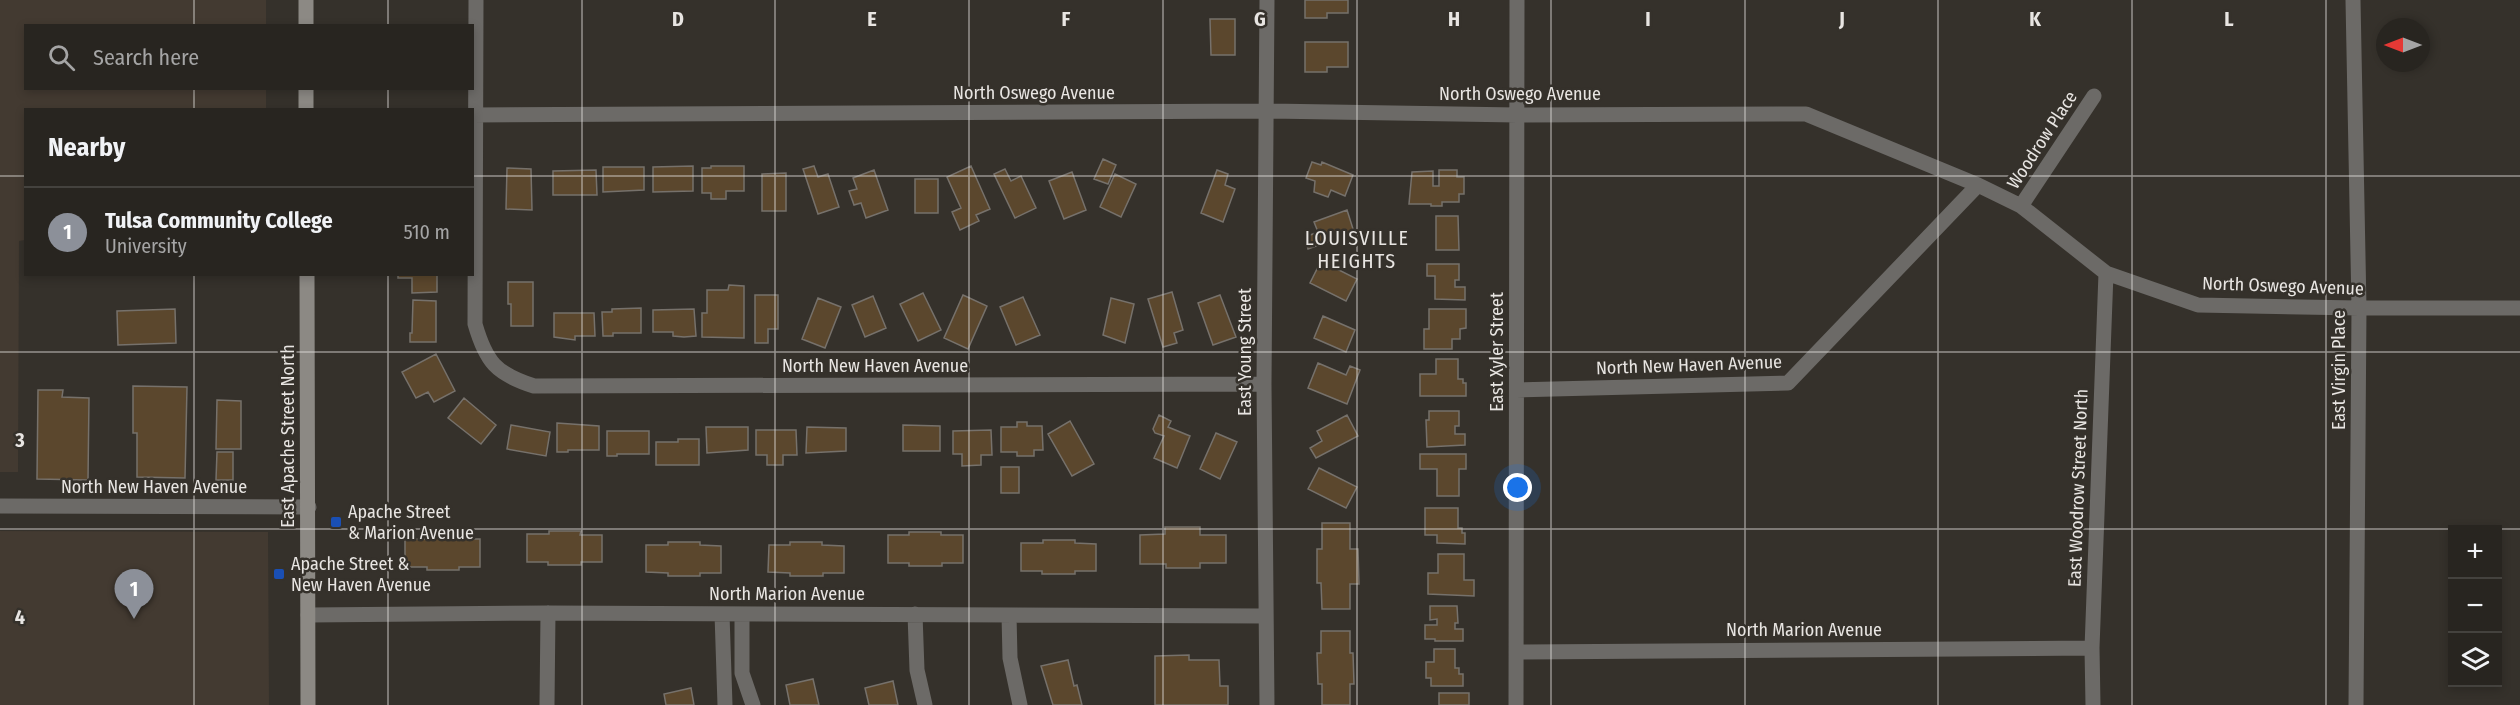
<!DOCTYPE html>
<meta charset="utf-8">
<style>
body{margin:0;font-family:"Fira Sans Condensed",sans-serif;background:#34312d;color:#f1f3f6}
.controls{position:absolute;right:18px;bottom:18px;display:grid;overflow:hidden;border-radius:0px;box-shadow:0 3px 9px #0003}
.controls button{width:54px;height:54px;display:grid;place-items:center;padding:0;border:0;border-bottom:2px solid #44423e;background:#282520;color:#f1f3f6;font:30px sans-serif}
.compass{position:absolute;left:2376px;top:18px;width:54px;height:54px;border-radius:50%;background:#282520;box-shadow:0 3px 9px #0003;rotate:270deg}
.you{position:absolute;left:1518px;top:488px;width:21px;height:21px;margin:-15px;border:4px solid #fff;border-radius:50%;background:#1a73e8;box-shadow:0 0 0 9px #1a73e833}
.badge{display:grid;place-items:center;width:39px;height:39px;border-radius:50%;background:#8c9099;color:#fff;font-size:20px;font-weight:700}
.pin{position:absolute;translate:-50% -50px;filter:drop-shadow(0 2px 3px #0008)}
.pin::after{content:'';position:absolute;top:32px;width:21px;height:18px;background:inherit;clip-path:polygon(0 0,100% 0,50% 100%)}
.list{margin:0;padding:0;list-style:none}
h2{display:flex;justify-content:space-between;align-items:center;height:78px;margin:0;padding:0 24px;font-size:26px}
h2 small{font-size:20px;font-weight:400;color:#a5a5a5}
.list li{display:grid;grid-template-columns:39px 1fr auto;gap:18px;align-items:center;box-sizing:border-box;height:90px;padding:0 24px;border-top:2px solid #44423e}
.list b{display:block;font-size:22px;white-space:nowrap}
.list p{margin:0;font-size:20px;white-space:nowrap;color:#a5a5a5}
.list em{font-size:20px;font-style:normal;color:#a5a5a5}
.icon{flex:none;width:33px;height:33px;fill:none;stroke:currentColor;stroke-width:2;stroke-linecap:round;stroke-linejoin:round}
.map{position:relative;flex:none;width:2520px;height:705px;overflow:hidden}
.search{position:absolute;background:#282520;box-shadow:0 3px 9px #0003;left:24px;top:24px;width:450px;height:66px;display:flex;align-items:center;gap:15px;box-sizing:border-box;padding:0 21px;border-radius:0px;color:#a5a5a5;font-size:22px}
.panel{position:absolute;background:#282520;box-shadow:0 3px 9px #0003;left:24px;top:108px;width:450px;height:168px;border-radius:0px}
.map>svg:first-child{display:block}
.built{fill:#433a31}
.building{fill:#5b472d;stroke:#76716b;stroke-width:1.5}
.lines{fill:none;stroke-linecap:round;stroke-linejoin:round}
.minor{stroke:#6c6a67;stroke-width:15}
.secondary{stroke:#8c8984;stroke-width:15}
.grid{fill:none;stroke:#e8e5e2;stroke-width:1.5;stroke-opacity:0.55}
.transit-dot{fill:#1a4fb4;stroke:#35312b;stroke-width:2}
.labels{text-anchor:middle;stroke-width:5;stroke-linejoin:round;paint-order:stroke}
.street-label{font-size:18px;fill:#e8e5e2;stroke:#35312b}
.poi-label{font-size:18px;fill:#e8e5e2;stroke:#35312b;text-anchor:start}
.neighbourhood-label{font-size:20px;letter-spacing:1.5px;fill:#e8e5e2;stroke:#35312b}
.grid-label{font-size:20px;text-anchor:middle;font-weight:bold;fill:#e8e5e2;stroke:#35312b;stroke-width:5;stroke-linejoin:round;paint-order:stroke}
</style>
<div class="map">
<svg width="2520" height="705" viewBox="0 0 2520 705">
<rect width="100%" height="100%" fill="#35312b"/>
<!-- built -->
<path class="built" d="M0,0H266V25L26,26V88L266,89V109L26,110L25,240L19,241L18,472H0Z
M0,531L268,532L269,705H0Z"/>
<!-- building -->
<path class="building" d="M1305,0H1348V13H1327V18H1305Z
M1210,19H1235V55H1211Z
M1305,42H1348V67H1327V72H1305Z
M1103,159L1116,165L1108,184L1094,179Z
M1312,162L1321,165L1322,162L1353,175L1345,196L1331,190L1328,197L1314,192L1315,181L1306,178Z
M693,166V191L653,192V167Z
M711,166H744V191H726V199H711V193H702V168H711Z
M814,166L818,177L828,174L839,207L818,214L803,169Z
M971,166L990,209L976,215L979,221L960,230L952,212L961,208L947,177Z
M603,167H644V190L603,192Z
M507,168L531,169L532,210L506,209Z
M1005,169L1011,181L1021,176L1036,208L1015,218L994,174Z
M596,170L597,195H553V171Z
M874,170L888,210L866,218L861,203L854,205L849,191L857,189L853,178Z
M1217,170L1228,174L1225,185L1235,189L1223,222L1201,213Z
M1439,170H1457V177H1464V194H1459V202H1442V206H1431V204H1409L1412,172L1433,171V186H1439Z
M1072,172L1086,210L1064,219L1049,181Z
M786,173V211H762V174Z
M1115,174L1136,184L1121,217L1100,207Z
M915,179H938V213H915Z
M1347,210L1354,232L1308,249L1305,237L1318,232L1314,222Z
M1436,216H1458L1459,250H1436Z
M1321,261L1357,279L1346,301L1310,283Z
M1427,264H1459V280H1455V287H1465V300L1435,299V276H1427Z
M398,274H437V292L412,293V278H398Z
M508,282H533V326H511V304H508Z
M729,285L744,286V338L702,337V313H707V290H728Z
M1172,292L1183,330L1174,333L1177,343L1163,347L1148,299Z
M923,293L941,330L918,341L900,304Z
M755,295H778V329H768V343H755Z
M963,295L987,306L968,349L944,338Z
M1220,295L1236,337L1213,345L1198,303Z
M873,296L886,328L865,337L852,305Z
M1023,297L1040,335L1016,345L1000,307Z
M818,298L841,307L825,348L802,339Z
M1111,298L1134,304L1125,343L1103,335Z
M413,300L436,301V342H410V333H412Z
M641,308V333H613V336H603L602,312H612V309Z
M175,309L176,343L118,345L117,311Z
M694,309L696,336L684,337L673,336V332H653V310Z
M1429,309H1466V328L1460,329V339H1452V349H1424V329H1429Z
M554,313H594L595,336H575V340L554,337Z
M1323,316L1355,330L1346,352L1314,338Z
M436,354L455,391L434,402L428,392L416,398L402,372Z
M1436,359H1458V379H1463V383H1466V396H1420V374H1436Z
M1318,363L1346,375L1350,366L1360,370L1347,404L1308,388Z
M133,386L187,387L185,478L137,477V433H133Z
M38,390H63L62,397L89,398L88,480L37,479Z
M464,398L496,425L481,444L448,418Z
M217,400L241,401V449H216Z
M1429,411H1459V426H1455V434H1465V445L1427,447L1426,420H1429Z
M1159,415L1171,421L1168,427L1190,436L1177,468L1154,458L1164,436L1155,433L1153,429Z
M1347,415L1358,436L1316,458L1310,448L1322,441L1317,431Z
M1070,421L1094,464L1072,476L1048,434Z
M1017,422H1027V426H1042L1043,450H1034V456H1017V452H1001V427H1017Z
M557,423L599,426V450H568V452H557Z
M511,425L550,432L546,456L507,449Z
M903,425L940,426V451H903Z
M706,427H748V450L707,453Z
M807,427L846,428V451L806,453Z
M756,430H796L797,455H783V465H767V455H756Z
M991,430L992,455H981V465L962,466V454H953V431Z
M607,431H649V454H617V456H607Z
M1216,433L1237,442L1220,479L1200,469Z
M678,439H699V465H656V442H678Z
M217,452H233V480H216Z
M1420,454H1466V469H1459V496H1437V469H1420Z
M1001,467H1019V493H1001Z
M1319,468L1357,487L1346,508L1308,489Z
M1425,508H1458V528H1462V533H1465V544L1437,543V535H1425Z
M1322,523H1350V549H1358L1359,584H1350V609H1322L1321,583H1317V549H1322Z
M1165,527H1200V535H1226V563H1200V568H1166V564H1140V535L1165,534Z
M549,531H581L580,535H602V562H581V565H548V562H527V534H549Z
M909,532H941V535H963V563H942V566H909V563H888V535H909Z
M427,536H459V539H480V567H459V570H427V567H405V539H427Z
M1043,540H1075V543L1096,544V571H1075V574H1042V571H1021V543H1043Z
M668,542H700V545L721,546V573H700V576H668V573L646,572V545H668Z
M790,542H822V545L844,546V573H823V576H790V573L768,572L769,545H790Z
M1438,554H1464V580H1474V596L1428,594V573H1438Z
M1430,606H1457L1458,623H1455V629H1463V641H1435V639H1425V625H1437V619L1430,620Z
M1321,631H1350V653H1353L1354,684H1350V705H1322V684H1318L1317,653H1321Z
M1434,649H1455V668H1459V674H1463V686H1431V678H1426V662H1434Z
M1189,655V660H1219L1220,686H1228V705H1155V656Z
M1068,660L1074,686L1077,685L1082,705H1053L1041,666Z
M813,679L819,705H790L786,685Z
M893,681L898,705H869L865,688Z
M691,688L694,705H666L664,694Z
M1439,693H1469V705H1439Z"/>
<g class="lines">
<!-- minor -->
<path class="minor" d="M476,0L475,324C486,362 496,374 534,386L1264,384
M2353,0L2359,308L2356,705
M472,115L1266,111L1517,115L1806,114L1978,185L2021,206L2106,273L2198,305L2359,308H2520
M2021,206L2094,96
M1517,390L1788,383L1978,185
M0,506L309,507
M722,614L725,705
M742,614V673L753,705
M915,614L917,670L925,705
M308,615L548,613L1265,616
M1009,615L1010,658L1020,705
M1516,652L2092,648
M547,705L548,613
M1267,705L1264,384L1267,0
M1516,705L1517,0
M2093,705L2092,648L2106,273"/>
<!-- secondary -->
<path class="secondary" d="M306,0V26
M306,88V110
M307,274L308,705"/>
</g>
<!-- grid -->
<path class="grid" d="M194,0V26M388,0V26M582,0V705M775,0V705M969,0V705M1163,0V705M1357,0V705M1551,0V705M1745,0V705M1938,0V705M2132,0V705M2326,0V705M194,88V110M388,88V110M0,176H26M472,176H2520M194,274V705M388,274V705M0,352H2520M0,529H2520"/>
<!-- markers -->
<g class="transit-dot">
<rect x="330" y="516" width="12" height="12" rx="3"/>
<rect x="273" y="568" width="12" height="12" rx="3"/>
</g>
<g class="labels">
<!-- street labels -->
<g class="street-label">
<text x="1034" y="99">North Oswego Avenue</text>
<text x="1520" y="100">North Oswego Avenue</text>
<text transform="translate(2042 140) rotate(-57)" y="6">Woodrow Place</text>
<text transform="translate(2283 286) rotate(2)" y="6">North Oswego Avenue</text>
<text transform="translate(1245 352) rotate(-90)" y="6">East Young Street</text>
<text transform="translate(1497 352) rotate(-90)" y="6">East Xyler Street</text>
<text transform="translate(1689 365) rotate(-2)" y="6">North New Haven Avenue</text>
<text x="875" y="372">North New Haven Avenue</text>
<text transform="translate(2339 370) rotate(-90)" y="6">East Virgin Place</text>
<text transform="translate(288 436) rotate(-90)" y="6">East Apache Street North</text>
<text x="154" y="493">North New Haven Avenue</text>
<text transform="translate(2078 488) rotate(-88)" y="6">East Woodrow Street North</text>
<text x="787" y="600">North Marion Avenue</text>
<text x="1804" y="636">North Marion Avenue</text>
</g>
<!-- poi labels -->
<g class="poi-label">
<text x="348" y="518">Apache Street<tspan x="348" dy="21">&amp; Marion Avenue</tspan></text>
<text x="291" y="570">Apache Street &amp;<tspan x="291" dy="21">New Haven Avenue</tspan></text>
</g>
<!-- neighbourhood labels -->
<g class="neighbourhood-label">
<text x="1357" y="245">LOUISVILLE<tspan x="1357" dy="23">HEIGHTS</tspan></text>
</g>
</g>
<g class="grid-label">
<text x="678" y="26">D</text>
<text x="872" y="26">E</text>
<text x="1066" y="26">F</text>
<text x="1260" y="26">G</text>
<text x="1454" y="26">H</text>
<text x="1648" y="26">I</text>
<text x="1842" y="26">J</text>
<text x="2035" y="26">K</text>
<text x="2229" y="26">L</text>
<text x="20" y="447">3</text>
<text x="20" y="624">4</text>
</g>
</svg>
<div class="controls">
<button>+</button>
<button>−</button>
<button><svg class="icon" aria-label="layers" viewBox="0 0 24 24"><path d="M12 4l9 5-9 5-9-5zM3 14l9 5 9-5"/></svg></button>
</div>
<svg class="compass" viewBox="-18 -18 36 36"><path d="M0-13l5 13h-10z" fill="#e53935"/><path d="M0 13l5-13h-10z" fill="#a5a5a5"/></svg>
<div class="you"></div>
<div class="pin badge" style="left:134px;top:619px">1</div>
<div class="search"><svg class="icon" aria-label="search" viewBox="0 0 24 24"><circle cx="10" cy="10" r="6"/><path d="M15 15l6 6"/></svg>Search here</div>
<section class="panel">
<h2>Nearby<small></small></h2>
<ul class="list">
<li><span class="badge">1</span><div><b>Tulsa Community College</b><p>University</p></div><em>510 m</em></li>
</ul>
</section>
</div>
